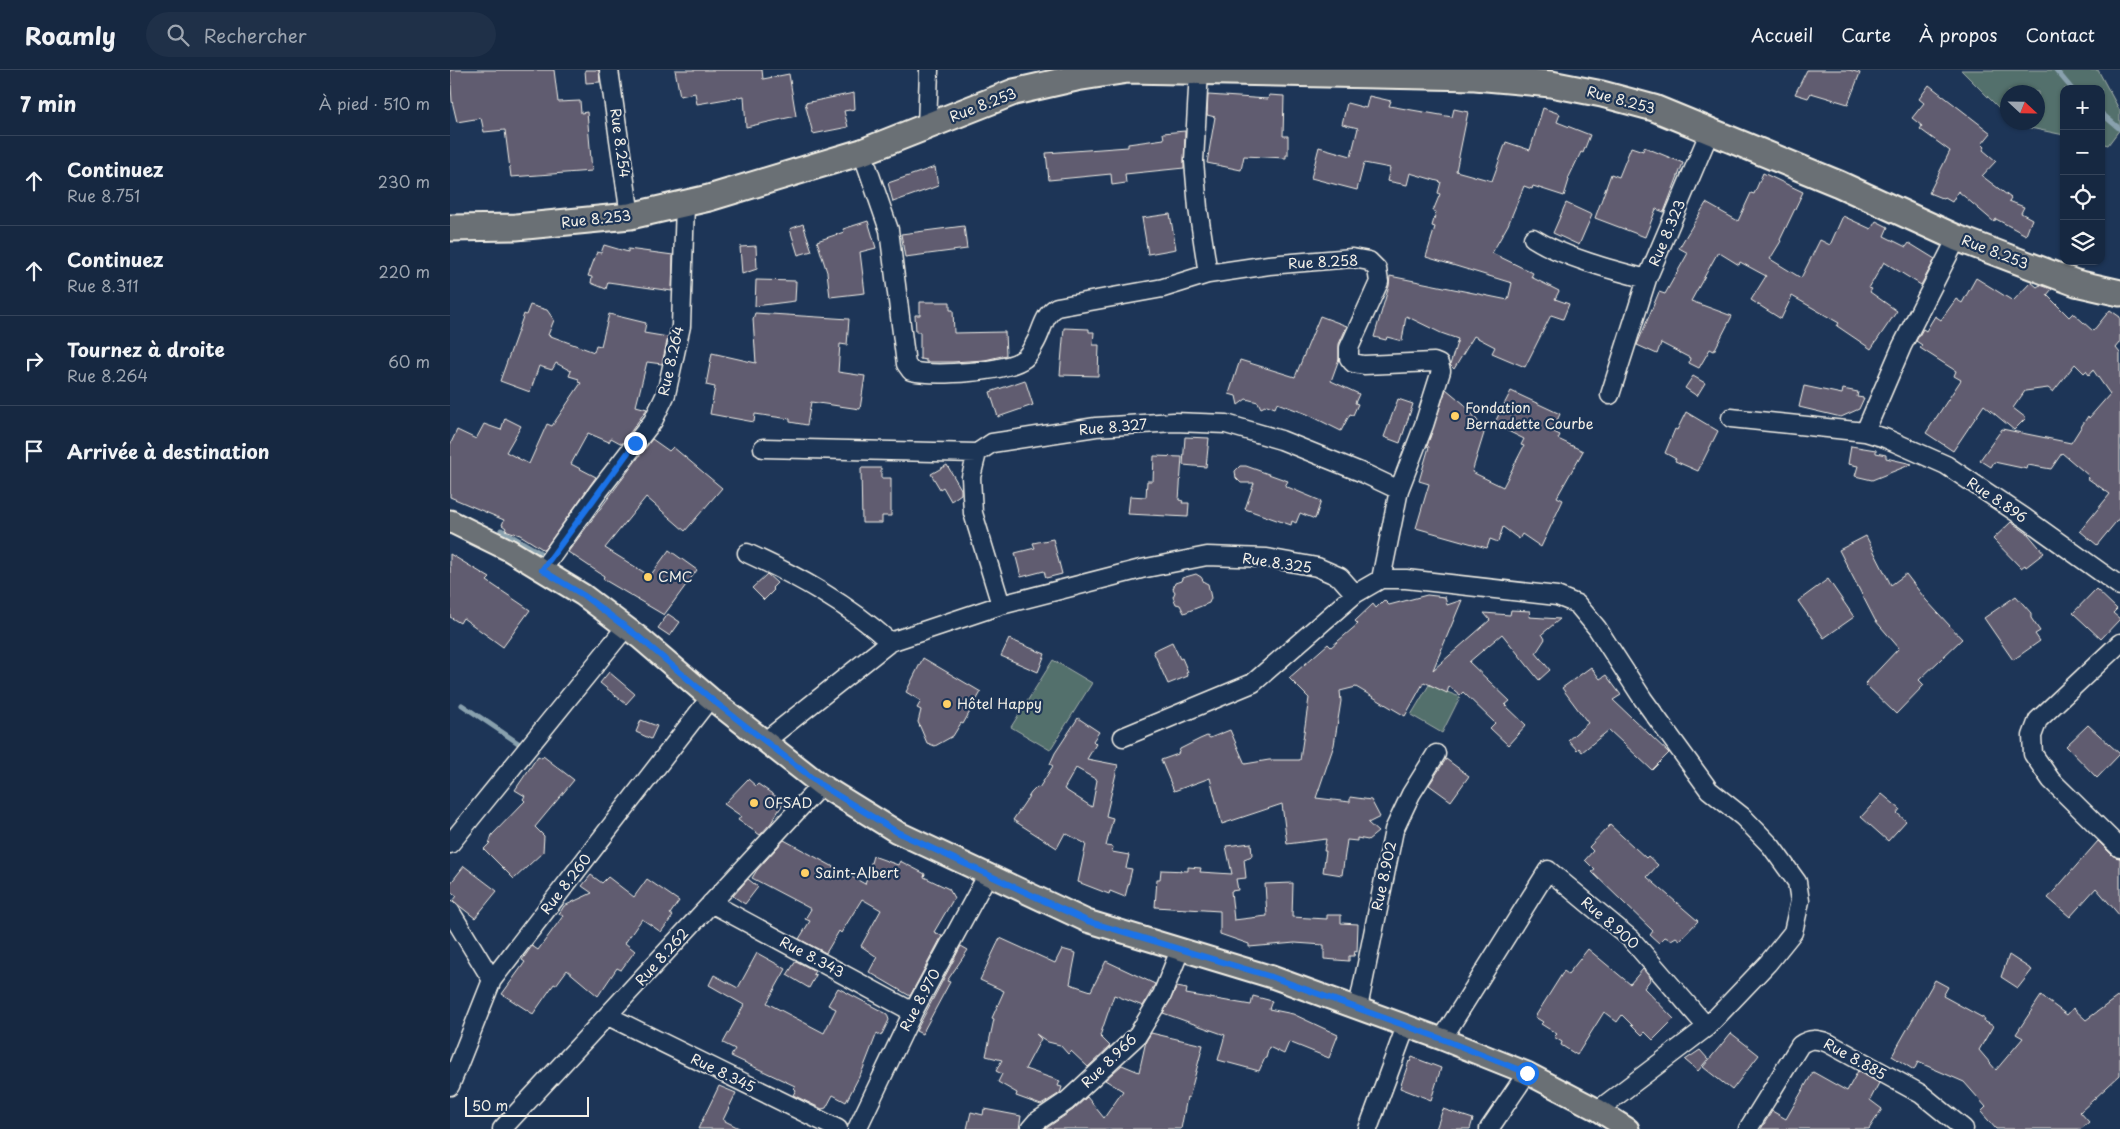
<!DOCTYPE html>
<html lang="fr">
<meta charset="utf-8">
<style>
body{margin:0;font-family:"Playpen Sans",sans-serif;background:#1f3048;color:#f1f3f6}
.controls{position:absolute;right:15px;top:15px;display:grid;overflow:hidden;border-radius:10px;box-shadow:0 1px 4px #0004}
.controls button{width:45px;height:45px;display:grid;place-items:center;padding:0;border:0;border-bottom:1px solid #35445a;background:#162841;color:#f1f3f6;font:25px sans-serif}
.compass{position:absolute;left:1550px;top:15px;width:45px;height:45px;border-radius:50%;background:#162841;box-shadow:0 1px 4px #0004;rotate:112deg}
.scale{position:absolute;left:15px;bottom:12px;width:124px;box-sizing:border-box;padding-left:5px;border:2px solid #f4f1e8;border-top:0;font-size:14px;line-height:18px;white-space:nowrap;color:#f4f1e8;-webkit-text-stroke:4px #1d3557;paint-order:stroke}
.stop{position:absolute;width:15px;height:15px;margin:-11px;border:4px solid #1a73e8;border-radius:50%;background:#fff}
.stop.end{background:#1a73e8;border-color:#fff;box-shadow:0 1px 5px #0008}
.list{margin:0;padding:0;list-style:none}
h2{display:flex;justify-content:space-between;align-items:center;height:65px;margin:0;padding:0 20px;font-size:21px}
h2 small{font-size:16px;font-weight:400;color:#9ea6b1}
.list li{display:grid;grid-template-columns:32px 1fr auto;gap:15px;align-items:center;box-sizing:border-box;height:90px;padding:0 20px;border-top:1px solid #35445a}
.list b{display:block;font-size:19px;white-space:nowrap}
.list p{margin:0;font-size:16px;white-space:nowrap;color:#9ea6b1}
.list em{font-size:16px;font-style:normal;color:#9ea6b1}
.icon{flex:none;width:28px;height:28px;fill:none;stroke:currentColor;stroke-width:2;stroke-linecap:round;stroke-linejoin:round}
.map{position:relative;flex:none;width:1670px;height:1059px;overflow:hidden}
header{display:flex;align-items:center;gap:30px;box-sizing:border-box;height:70px;padding:0 25px;background:#162841;border-bottom:1px solid #35445a}
header strong{font-size:24px}
nav{display:flex;gap:28px;margin-inline-start:auto;font-size:18px}
.search{width:350px;height:45px;background:#1f3048;display:flex;align-items:center;gap:12px;box-sizing:border-box;padding:0 18px;border-radius:28px;color:#9ea6b1;font-size:19px}
main{display:flex}
aside{flex:1;background:#162841}
.map>svg:first-child{display:block}
.green{fill:#536f6c;stroke:#a4b0aa}
.lines{fill:none;stroke-linecap:round;stroke-linejoin:round}
.stream{stroke:#89a1ae;stroke-width:5}
.building{fill:#605b70;stroke:#f4f1e8;fill-rule:evenodd}
.minor-casing{stroke:#f4f1e8;stroke-width:21}
.major-casing{stroke:#f4f1e8;stroke-width:25}
.highway-casing{stroke:#f4f1e8;stroke-width:29}
.minor{stroke:#1d3557;stroke-width:18}
.major{stroke:#6a7074;stroke-width:21}
.highway{stroke:#6a7074;stroke-width:25}
.route{stroke:#1a73e8;stroke-width:6}
.poi-dot{fill:#ffd166;stroke:#1d3557;stroke-width:2}
.labels{text-anchor:middle;stroke-width:4.5;stroke-linejoin:round;paint-order:stroke}
.street-label{font-size:14px;fill:#f4f1e8;stroke:#1d3557}
.poi-label{font-size:14px;fill:#f4f1e8;stroke:#1d3557;text-anchor:start}
</style>
<header>
<strong>Roamly</strong>
<div class="search"><svg class="icon" aria-label="search" viewBox="0 0 24 24"><circle cx="10" cy="10" r="6"/><path d="M15 15l6 6"/></svg>Rechercher</div>
<nav><a>Accueil</a><a>Carte</a><a>À propos</a><a>Contact</a></nav>
</header>
<main>
<aside>
<h2>7 min<small>À pied · 510 m</small></h2>
<ul class="list">
<li><svg class="icon" aria-label="ahead" viewBox="0 0 24 24"><path d="M12 20V5M6 11l6-6 6 6"/></svg><div><b>Continuez</b><p>Rue 8.751</p></div><em>230 m</em></li>
<li><svg class="icon" aria-label="ahead" viewBox="0 0 24 24"><path d="M12 20V5M6 11l6-6 6 6"/></svg><div><b>Continuez</b><p>Rue 8.311</p></div><em>220 m</em></li>
<li><svg class="icon" aria-label="right" viewBox="0 0 24 24"><path d="M7 20v-9h11M14 6l5 5-5 5"/></svg><div><b>Tournez à droite</b><p>Rue 8.264</p></div><em>60 m</em></li>
<li><svg class="icon" aria-label="arrive" viewBox="0 0 24 24"><path d="M6 21V4h12l-3 4 3 4H6"/></svg><div><b>Arrivée à destination</b></div></li>
</ul>
</aside>
<div class="map">
<svg width="1670" height="1059" viewBox="0 0 1670 1059">
<rect width="100%" height="100%" fill="#1d3557"/>
<filter id="ink" filterUnits="userSpaceOnUse"><feTurbulence type="fractalNoise" baseFrequency=".02" numOctaves="2"/><feDisplacementMap in="SourceGraphic" scale="10" xChannelSelector="R" yChannelSelector="G"/><feConvolveMatrix kernelMatrix="1 2 1 2 8 2 1 2 1" color-interpolation-filters="sRGB"/></filter>
<g filter="url(#ink)">
<!-- green -->
<path class="green" d="M1511,0H1648L1670,41V59L1658,75L1651,73V19H1614V65L1566,55L1564,53L1588,52V22H1558L1557,46Z
M603,590L642,613L600,680L561,657Z
M979,615L1010,627L992,663L961,645Z"/>
<g class="lines">
<!-- stream -->
<path class="stream" d="M1606,0L1622,19
M1651,43L1670,59
M51,460L94,485
M12,635L74,677"/>
</g>
<!-- building -->
<path class="building" d="M0,0H104L108,32L130,31L131,43L137,42L142,101L61,107L55,60L34,62L31,48L7,52L2,31Z
M135,0H149L150,12L136,13Z
M225,0H312L313,9L339,4L346,46L296,57L294,26L247,34L245,23L230,26Z
M1357,0H1399L1410,3L1398,34L1361,23L1358,28L1345,24Z
M1479,15L1541,63L1532,74L1535,77L1533,80L1546,91L1532,106L1561,128L1559,131L1574,137L1571,143L1582,149L1576,165L1546,149L1544,152L1508,121L1502,132L1495,128L1494,129L1479,123L1500,81L1470,59L1472,56L1462,48L1474,33L1469,29Z
M404,23L405,39L394,41L398,57L363,64L355,33Z
M758,25L818,29L819,25L834,26L833,66H838V85H836V88L794,86L791,100L757,93L765,47L757,45Z
M919,26L941,31L939,36L1002,47L1004,39L1018,42L1006,101L1042,111L1056,72L1080,80L1093,38L1110,44L1107,52L1140,65L1133,83L1131,82L1118,109L1119,110L1114,126L1083,116L1082,119L1074,116L1058,155L1042,183L1083,203L1081,207L1109,221L1105,229L1119,234L1113,249L1101,245L1075,297L1042,283L1045,277L1024,266L1004,299L1000,295L1008,269L991,263L956,246L952,271L937,267L936,270L924,267L939,216L940,206L1058,230L1062,213L976,187L985,157L982,156L986,142L983,141L990,124L988,123L991,112L960,103L957,115L937,111L940,98L914,93L907,120L861,108L869,77L901,86L908,58L892,54L897,33L916,38Z
M735,61L734,98L675,104L676,113L662,115L661,104L599,110L596,83L678,77V74L714,69L713,63Z
M1181,77L1193,81L1194,77L1233,93L1214,142L1206,139L1195,167L1145,148L1161,104L1169,107Z
M485,97L488,116L443,132L438,113Z
M1313,103L1353,122L1330,170L1331,171L1320,189L1351,208L1370,170L1380,175L1393,146L1421,159L1426,151L1438,157L1434,166L1456,177L1459,173L1485,189L1471,215L1434,192L1419,218L1422,219L1420,222L1447,241L1421,279L1387,256L1389,253L1342,226L1331,249L1301,230L1316,206L1290,192L1289,195L1268,182L1241,231L1282,246L1264,281L1260,279L1249,298L1239,293L1240,288L1211,273L1207,284L1187,275L1209,222L1215,224L1238,183L1229,178L1256,133L1288,151L1301,123L1304,124Z
M1116,133L1142,145L1129,175L1103,163Z
M720,144L726,179L698,184L692,148Z
M418,151L426,178L410,182L415,223L380,227L377,202L367,171L394,162L393,159Z
M353,154L362,181L348,185L340,159Z
M514,156L517,179L455,187L451,164Z
M154,175L178,182V179L223,185L222,221L158,212L156,219L141,213L142,207L138,206L147,182L151,183Z
M306,176L307,199L292,204L290,177Z
M1526,208L1563,231L1581,212L1587,217L1590,215L1602,219L1597,225L1619,247L1623,243L1643,261L1660,240L1670,247V273L1666,278L1670,283V447L1647,475L1630,461L1660,424L1637,408L1639,406L1612,383L1601,399L1578,395L1577,399L1544,392L1541,397L1530,390L1552,359L1621,373L1638,346L1639,348L1660,324L1643,300L1639,305L1636,301L1634,303L1625,294L1603,322L1598,318L1575,321L1563,338L1576,348L1564,360L1534,335L1503,381L1476,363L1511,310L1504,306L1506,301L1470,278L1472,275L1466,271L1473,259L1476,261L1485,246L1491,250L1506,229L1512,233Z
M306,210L346,211L345,231L305,236Z
M470,232H500V240H503L504,263L555,262L556,285L535,290L502,292H476V290L470,289V262H466L465,245H470Z
M80,235L97,240L104,250L98,265L144,282L146,275L151,276L159,244L196,253L194,263L218,267L212,294L197,292L186,336L197,339L172,374L161,368L159,372L138,363L121,394L146,407L94,480L70,465L55,460L56,458L52,455L54,450L0,427V375L7,360L26,369L34,354L51,360L55,348L71,356L56,382L79,394L97,354L102,356L131,313L128,312L129,309L119,306L121,301L106,293L102,300L89,296L80,322L50,311L74,244L76,245Z
M305,243L399,249L397,275L390,274L388,302L415,306L410,339L361,332L357,355L340,352V349L305,344L304,352L260,344L265,317L256,315L262,283L306,293L303,249Z
M870,246L897,256L889,274V289L881,311L909,324L905,333L908,334L903,345L900,344L891,361L857,344L827,333L825,338L817,335L811,338L808,332L796,329L788,335L786,326L779,324L790,290L845,307Z
M614,258L639,259V262H644L643,275H649L648,306L610,305Z
M1243,306L1255,313L1247,326L1235,318Z
M575,310L583,335L548,347L540,322Z
M1354,316L1392,324L1393,319L1408,322L1407,327L1414,328L1409,339L1391,347L1349,337Z
M996,319L1014,334L1035,360L1022,402L1053,417L1074,376L1071,375L1074,369L1044,354L1061,321L1110,344L1102,361L1110,365L1108,369L1133,381L1107,427L1113,430L1091,477L1072,464L1069,469L1053,457L1048,472L1040,469L1037,478L966,458L979,414L969,411L979,377L977,376Z
M948,329L963,334L950,373L934,367Z
M1236,342L1268,361L1248,401L1225,391L1226,389L1215,383L1225,359L1227,360Z
M735,367L759,368L756,397L733,395Z
M202,369L219,381L223,377L272,418L235,461L196,427L155,478L200,506L219,480L247,500L214,545L153,509L154,506L118,482Z
M1401,376L1426,380V383L1436,385V388L1462,394L1422,410L1405,406L1408,396L1398,394Z
M704,386L732,387L729,430L733,431L732,433H739L738,447L678,444L680,426L696,427L697,411H703Z
M497,395L511,419V424L501,431L493,417L490,419L481,404Z
M790,396H796L838,411L835,416L871,431L865,449L850,443L846,453L842,451L841,455L795,439L804,413H791L786,408L785,401Z
M411,398H431V408H441V446H432V453H412Z
M1561,452L1578,464L1594,483L1576,497L1575,495L1571,498L1543,469Z
M1416,466L1441,515L1456,504L1476,530L1512,569L1469,610L1474,615L1446,644L1415,614L1449,578L1425,550L1389,480Z
M603,469L612,504L596,508L594,501L571,507L565,483L585,478L583,473Z
M0,484L40,508L37,511L80,540L53,577L13,548L10,553L0,547Z
M317,504L327,513L322,518L324,520L314,530L302,518Z
M746,504L751,507L754,512L758,514L761,528L759,533L734,543L730,535L726,534L723,527L725,522L723,519L725,513L731,511L732,508Z
M1378,509L1404,547L1374,568L1348,531Z
M1646,519L1667,539L1663,543L1670,549L1651,569L1623,543Z
M977,525L995,527L997,535L1012,530L983,600L1040,550L1034,543L1060,545L1061,540L1080,541L1079,547L1110,549L1092,564L1095,569L1086,583L1100,600L1089,610L1052,564L1019,592L1060,631L1055,635L1076,655L1058,675L1040,658L1045,653L1013,622L1010,625L999,616L997,623L974,612L955,646L906,617L890,621L891,631L884,675L866,728L900,732V727L921,730L930,747L918,753L928,762L918,770L907,768V771L897,770L892,805L873,802L876,781H874L876,769L837,774L832,734L772,754L760,708L724,721L711,690L728,684L730,679L750,669L757,666L760,668L780,660L795,694L819,690H850L859,628L839,608L878,574L881,577L908,554L905,551L923,534L926,538L934,530L939,535Z
M1566,526L1581,543V548L1590,561L1585,564L1590,571L1563,590L1534,548Z
M218,544L230,552L220,566L208,558Z
M559,569L595,584L588,602L551,586Z
M722,572L730,589L732,588L738,602L736,603L738,606L718,614L703,581Z
M473,588L531,622L513,654L511,653L503,666L485,676L477,673L468,652L471,640L467,638L471,631L456,622Z
M1141,597L1150,609L1156,605L1171,625L1163,630L1219,683L1202,700L1159,660L1132,682L1129,678L1127,680L1118,670L1138,653L1112,618Z
M159,602L185,624L176,634L150,613Z
M628,648L649,662L643,671L646,674L637,689L668,695L656,746L663,748L656,776L663,777L662,782L679,785L676,798L682,799L675,827L660,821L659,824L628,812L636,774L615,763L607,778L563,750L581,723L587,717L589,718L603,696L600,694L605,683ZM626,698L647,710L642,737L614,719Z
M191,650L207,656L201,669L186,662Z
M1638,655L1670,684L1647,708L1616,676Z
M88,686L92,688L93,686L124,710L85,757L94,766L93,782L64,809L34,779L39,774L42,765L75,731L73,729L75,726L65,720Z
M996,689L1019,706L1001,731L979,715Z
M298,709L306,716L308,714L334,732L321,753L310,765L288,750L291,746L274,734Z
M1432,724L1450,739L1447,743L1456,751L1438,771L1411,747Z
M1160,755L1196,788L1198,786L1208,795L1197,807L1248,851L1230,870L1226,867L1221,870L1215,867L1209,873L1200,865L1203,861L1142,802L1145,800L1135,790L1143,781L1139,777Z
M334,770L415,814L423,786L448,795L450,791L475,804L474,807L499,819L504,828L484,862L492,866L460,926L419,902L427,887L411,876L431,840L412,829L391,863L389,861L376,883L349,869L360,851L355,849L361,839L302,808L307,800Z
M1648,771L1663,786L1670,788V846L1646,818L1620,847L1598,828Z
M801,773L802,786L794,789L796,808L786,809L788,820L781,821L784,850L817,846L815,814L843,813L842,847L877,849V845H891V853L908,854L907,882L905,881L904,886H899V891L874,889V875L845,873L799,877V874L770,864V841L705,837L707,809H710L711,800L738,801V797L751,798L750,802L782,804L776,776Z
M14,796L47,821L25,848L3,831L7,826L0,821V814Z
M141,805L152,813L158,807L184,827L197,809L229,831L220,844L223,846L211,862L192,849L175,873L185,881L171,900L167,898L148,926L117,900L106,915L104,914L83,944L52,924L75,892L72,890L82,876L88,880L113,846L109,844L114,836L142,823L132,816Z
M298,809L308,817L295,834L283,826Z
M550,868L605,893L612,879L626,883L620,914L641,921L656,891L705,914L693,936L664,925L650,966L660,976L638,997L621,981L618,984L610,975L598,972L586,964L591,969L575,999L610,1011L608,1016L612,1017L610,1023L591,1035L566,1026L567,1023L548,1012L552,1004L546,1001L552,990L536,986L544,949L542,948L554,921L530,910Z
M511,876L518,880L497,911L500,912L472,964L466,961Z
M1138,879L1180,914L1193,899L1201,909L1194,918L1224,949L1203,970L1195,962L1192,965L1172,945L1167,952L1154,942L1127,985L1111,975L1112,972L1104,967L1107,964L1091,954L1093,952L1085,947L1114,901L1118,904Z
M307,883L336,899L317,933L374,963L386,939L378,935L388,918L437,944L439,950L431,966L427,963L413,999L396,1032L383,1025L376,1038L372,1039L343,1025L346,1020L344,1018L345,1016L281,986L285,979L273,973L294,935L259,915L264,905L288,918Z
M1559,885L1582,900L1568,918L1551,907Z
M346,891L365,901L363,904L366,905L359,918L337,905Z
M1485,910L1498,917L1493,926L1535,949L1534,951L1543,956L1529,980L1546,1000L1573,968L1566,964L1591,926L1617,945L1623,938L1636,950L1670,925V1005L1630,1042L1639,1052L1631,1059H1546L1531,1042L1536,1037L1514,1012L1468,992L1464,1000L1442,986Z
M727,917L737,919L736,924L801,935L803,926L822,931L819,939L843,944L888,965L879,988L839,972L834,984L819,977L816,988H815L809,1001L768,990L775,965L713,943Z
M701,963L753,975L739,1028L737,1027L731,1059H595L623,1040L637,1027L654,1048L673,1021L655,1010L672,995L689,1002L696,971Z
M1281,963L1309,985L1282,1020L1253,997Z
M1250,980L1258,989L1248,1001L1235,990Z
M962,987L991,998L981,1030L950,1018L959,991L960,992Z
M1408,1001L1429,1013L1420,1030L1432,1039L1419,1059H1311L1322,1041L1336,1049L1363,1002L1397,1021Z
M269,1016L286,1023L273,1050L291,1059H248Z
M534,1039L571,1046L569,1059H517L521,1042L533,1045Z
M993,1039L1023,1049L1020,1059H986Z"/>
<g class="lines">
<defs>
<path id="minor" d="M159,0L180,146
M749,1L744,91L748,138L758,204L819,195L902,188L919,191L927,199L929,212L899,278V288L903,293L914,295L984,292L989,294L991,301L974,355L949,420L931,509
M477,56L479,0
M412,82L439,160L456,294L461,301C484,306 556,303 575,288C578,285 582,279 584,275C593,261 592,246 607,237L713,218L758,204
M1083,168C1113,187 1162,200 1197,209L1260,61
M1160,325L1197,209
M1281,348L1415,362L1435,368L1496,395L1575,448L1670,516
M1415,362L1452,276L1507,168
M313,378L527,383
M297,483C349,507 398,534 440,572
M92,500L148,422L203,351L216,324L231,256L235,134
M551,535L523,443L521,407L527,383L542,373L646,357L724,352L776,354L831,370L913,403L949,420
M1670,573L1588,650L1582,666L1583,684L1601,710L1670,778
M673,667L803,613L905,524
M314,672L440,572L551,535L691,499L757,486L817,488L867,497L890,507L905,524L931,509H956L1107,526L1127,534L1147,558L1193,629L1259,720L1293,747L1321,776L1347,812L1350,831L1343,862L1318,893L1257,957
M0,774L176,557
M261,833L463,942
M0,841L42,910
M908,938L944,760L961,724L986,684
M158,946L388,1059
M992,969L1098,800L1181,869L1257,957L1148,1040
M0,1016L42,910L260,628
M52,1059L371,715
M407,1059L463,942L538,804
M580,1059L586,1052L617,1031L687,966L712,925L730,880
M918,1059L956,956
M1039,1059L1077,1003
M1298,1059L1350,975C1360,968 1367,969 1378,973L1471,1024L1514,1059"/>
<path id="major" d="M0,451L59,480L133,525L190,568L260,628L371,715L447,762L637,851L822,907L992,969L1077,1003L1148,1040L1178,1059"/>
<path id="highway" d="M0,158L66,157L180,146L259,128L412,82L564,22L626,8L678,0L1025,7L1101,14L1152,24L1204,38L1260,61L1389,114L1507,168L1626,213L1670,223"/>
</defs>
<!-- minor casing -->
<use href="#minor" class="minor-casing"/>
<!-- major casing -->
<use href="#major" class="major-casing"/>
<!-- highway casing -->
<use href="#highway" class="highway-casing"/>
<!-- minor -->
<use href="#minor" class="minor"/>
<!-- major -->
<use href="#major" class="major"/>
<!-- highway -->
<use href="#highway" class="highway"/>
</g>
</g>
<g class="lines" filter="url(#ink)">
<!-- route -->
<path class="route" d="M185,373L92,500L133,525L190,568L260,628L371,715L447,762L637,851L822,907L992,969L1077,1003"/>
</g>
<!-- markers -->
<g class="poi-dot">
<circle cx="1005" cy="346" r="5"/>
<circle cx="198" cy="507" r="5"/>
<circle cx="497" cy="634" r="5"/>
<circle cx="304" cy="733" r="5"/>
<circle cx="355" cy="803" r="5"/>
</g>
<g class="labels">
<!-- street labels -->
<g class="street-label">
<text transform="translate(1171 30) rotate(15)" y="5">Rue 8.253</text>
<text transform="translate(533 35) rotate(-21)" y="5">Rue 8.253</text>
<text transform="translate(170 73) rotate(82)" y="5">Rue 8.254</text>
<text transform="translate(146 149) rotate(-6)" y="5">Rue 8.253</text>
<text transform="translate(1217 163) rotate(-67)" y="5">Rue 8.323</text>
<text transform="translate(1545 182) rotate(21)" y="5">Rue 8.253</text>
<text transform="translate(873 192) rotate(-3)" y="5">Rue 8.258</text>
<text transform="translate(221 291) rotate(-77)" y="5">Rue 8.264</text>
<text transform="translate(663 357) rotate(-5)" y="5">Rue 8.327</text>
<text transform="translate(1547 430) rotate(34)" y="5">Rue 8.896</text>
<text transform="translate(827 493) rotate(8)" y="5">Rue 8.325</text>
<text transform="translate(934 806) rotate(-78)" y="5">Rue 8.902</text>
<text transform="translate(116 814) rotate(-52)" y="5">Rue 8.260</text>
<text transform="translate(1160 853) rotate(41)" y="5">Rue 8.900</text>
<text transform="translate(212 887) rotate(-48)" y="5">Rue 8.262</text>
<text transform="translate(362 887) rotate(28)" y="5">Rue 8.343</text>
<text transform="translate(470 930) rotate(-62)" y="5">Rue 8.970</text>
<text transform="translate(1405 989) rotate(29)" y="5">Rue 8.885</text>
<text transform="translate(659 991) rotate(-44)" y="5">Rue 8.966</text>
<text transform="translate(273 1003) rotate(26)" y="5">Rue 8.345</text>
</g>
<!-- poi labels -->
<g class="poi-label">
<text x="1015" y="343">Fondation<tspan x="1015" dy="16">Bernadette Courbe</tspan></text>
<text x="208" y="512">CMC</text>
<text x="507" y="639">Hôtel Happy</text>
<text x="314" y="738">OFSAD</text>
<text x="365" y="808">Saint-Albert</text>
</g>
</g>
</svg>
<div class="controls">
<button>+</button>
<button>−</button>
<button><svg class="icon" aria-label="locate" viewBox="0 0 24 24"><circle cx="12" cy="12" r="6"/><path d="M12 2v4M12 18v4M2 12h4M18 12h4"/></svg></button>
<button><svg class="icon" aria-label="layers" viewBox="0 0 24 24"><path d="M12 4l9 5-9 5-9-5zM3 14l9 5 9-5"/></svg></button>
</div>
<svg class="compass" viewBox="-18 -18 36 36"><path d="M0-13l5 13h-10z" fill="#e53935"/><path d="M0 13l5-13h-10z" fill="#9ea6b1"/></svg>
<div class="scale">50 m</div>
<div class="stop" style="left:1077px;top:1003px"></div>
<div class="stop end" style="left:185px;top:373px"></div>
</div>
</main>
